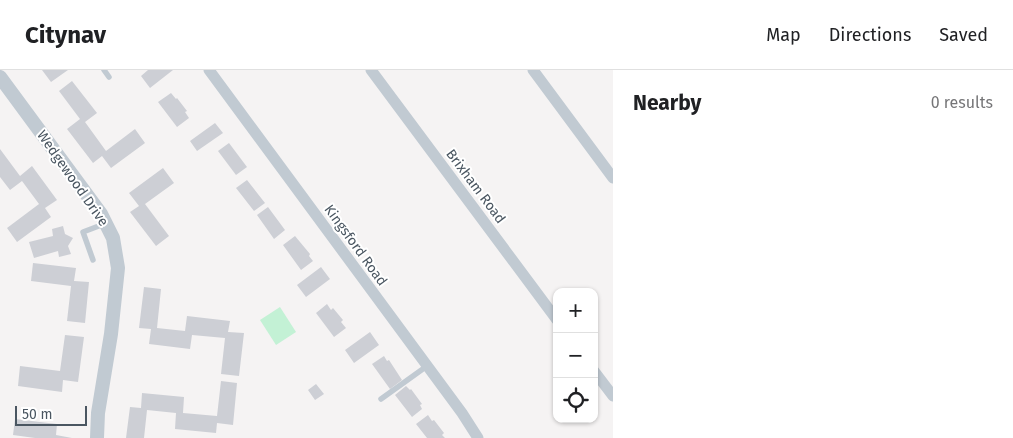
<!DOCTYPE html>
<meta charset="utf-8">
<style>
body{margin:0;font-family:"Fira Sans",sans-serif;background:#f6f6f6;color:#202124}
.controls{position:absolute;right:15px;bottom:15px;display:grid;overflow:hidden;border-radius:10px;box-shadow:0 1px 4px #0004}
.controls button{width:45px;height:45px;display:grid;place-items:center;padding:0;border:0;border-bottom:1px solid #e0e0e0;background:#fff;color:#202124;font:25px sans-serif}
.scale{position:absolute;left:15px;bottom:12px;width:72px;box-sizing:border-box;padding-left:5px;border:2px solid #4a5661;border-top:0;font-size:14px;line-height:18px;white-space:nowrap;color:#4a5661;-webkit-text-stroke:4px #fff;paint-order:stroke}
.list{margin:0;padding:0;list-style:none}
h2{display:flex;justify-content:space-between;align-items:center;height:65px;margin:0;padding:0 20px;font-size:21px}
h2 small{font-size:16px;font-weight:400;color:#757577}
.icon{flex:none;width:28px;height:28px;fill:none;stroke:currentColor;stroke-width:2;stroke-linecap:round;stroke-linejoin:round}
.map{position:relative;flex:none;width:613px;height:368px;overflow:hidden}
header{display:flex;align-items:center;gap:30px;box-sizing:border-box;height:70px;padding:0 25px;background:#fff;border-bottom:1px solid #e0e0e0}
header strong{font-size:24px}
nav{display:flex;gap:28px;margin-inline-start:auto;font-size:18px}
main{display:flex}
aside{flex:1;background:#fff}
.map>svg:first-child{display:block}
.green{fill:#c3f1d5}
.building{fill:#cdcfd5}
.lines{fill:none;stroke-linecap:round;stroke-linejoin:round}
.service{stroke:#c1cad2;stroke-width:5.5}
.minor{stroke:#c1cad2;stroke-width:11}
.tertiary{stroke:#c1cad2;stroke-width:14}
.labels{text-anchor:middle;stroke-width:4;stroke-linejoin:round;paint-order:stroke}
.street-label{font-size:14px;fill:#4a5661;stroke:#fff}
</style>
<header>
<strong>Citynav</strong>
<nav><a>Map</a><a>Directions</a><a>Saved</a></nav>
</header>
<main>
<div class="map">
<svg width="613" height="368" viewBox="0 0 613 368">
<rect width="100%" height="100%" fill="#f5f3f3"/>
<!-- green -->
<path class="green" d="M280,237L296,262L276,275L260,250Z"/>
<!-- building -->
<path class="building" d="M42,0H68L51,12Z
M148,0H173L150,18L141,6Z
M72,11L97,43L85,52L106,81L135,59L145,73L111,98L102,86L93,93L67,59L80,49L59,21Z
M171,23L176,29L177,28L187,41L185,42L189,48L177,57L158,32Z
M215,53L223,63L197,81L190,71Z
M229,73L247,97L236,105L218,81Z
M0,79L20,106L32,96L57,130L45,138L51,147L17,172L7,158L39,134L22,111L10,120L0,107Z
M163,98L174,113L145,134L169,166L156,176L130,142L139,136L129,123Z
M247,110L265,133L254,141L236,118Z
M268,137L285,160L274,169L257,145Z
M63,156L65,164L73,168L68,176L71,184L59,187L58,181L34,188L29,172L53,166L52,159Z
M295,166L310,184L309,186L313,191L301,200L283,175Z
M33,193L76,198L74,211L89,212L85,253L67,251L71,216L31,211Z
M321,197L330,209L306,227L297,215Z
M144,217L161,219L157,258L185,261L187,246L230,251L228,262L244,263L239,306L221,304L225,268L192,265L190,279L149,274L151,259L139,258Z
M327,234L331,240L333,238L343,250L341,252L346,258L334,267L316,243Z
M370,262L379,275L354,293L345,280Z
M65,265L84,267L78,312L63,310L62,322L18,316L20,296L60,301Z
M384,286L387,291L389,290L402,310L390,319L372,294Z
M221,311L237,313L233,355L217,353L216,363L175,359L176,343L147,340L144,368H126L130,337L141,338L142,323L184,327L183,343L217,346Z
M316,314L324,324L315,330L308,320Z
M406,316L410,320L411,319L422,334L420,335L422,339L412,347L395,325Z
M428,345L432,351L434,350L444,363L442,365L445,368H427L416,354Z
M15,349L57,354L56,365L72,368H35L13,365Z"/>
<g class="lines">
<!-- service -->
<path class="service" d="M104,0L109,7
M93,190L83,162L104,154
M381,329L427,296"/>
<!-- minor -->
<path class="minor" d="M209,0L462,343L478,368
M371,0L557,250
M533,0L613,108
M594,301L613,326"/>
<!-- tertiary -->
<path class="tertiary" d="M0,7L101,144L113,168L118,198L111,264L98,343L97,368"/>
</g>
<g class="labels">
<!-- street labels -->
<g class="street-label">
<text transform="translate(73 108) rotate(55)" y="5">Wedgewood Drive</text>
<text transform="translate(476 116) rotate(53)" y="5">Brixham Road</text>
<text transform="translate(356 175) rotate(54)" y="5">Kingsford Road</text>
</g>
</g>
</svg>
<div class="controls">
<button>+</button>
<button>−</button>
<button><svg class="icon" aria-label="locate" viewBox="0 0 24 24"><circle cx="12" cy="12" r="6"/><path d="M12 2v4M12 18v4M2 12h4M18 12h4"/></svg></button>
</div>
<div class="scale">50 m</div>
</div>
<aside>
<h2>Nearby<small>0 results</small></h2>
<ul class="list">
</ul>
</aside>
</main>
